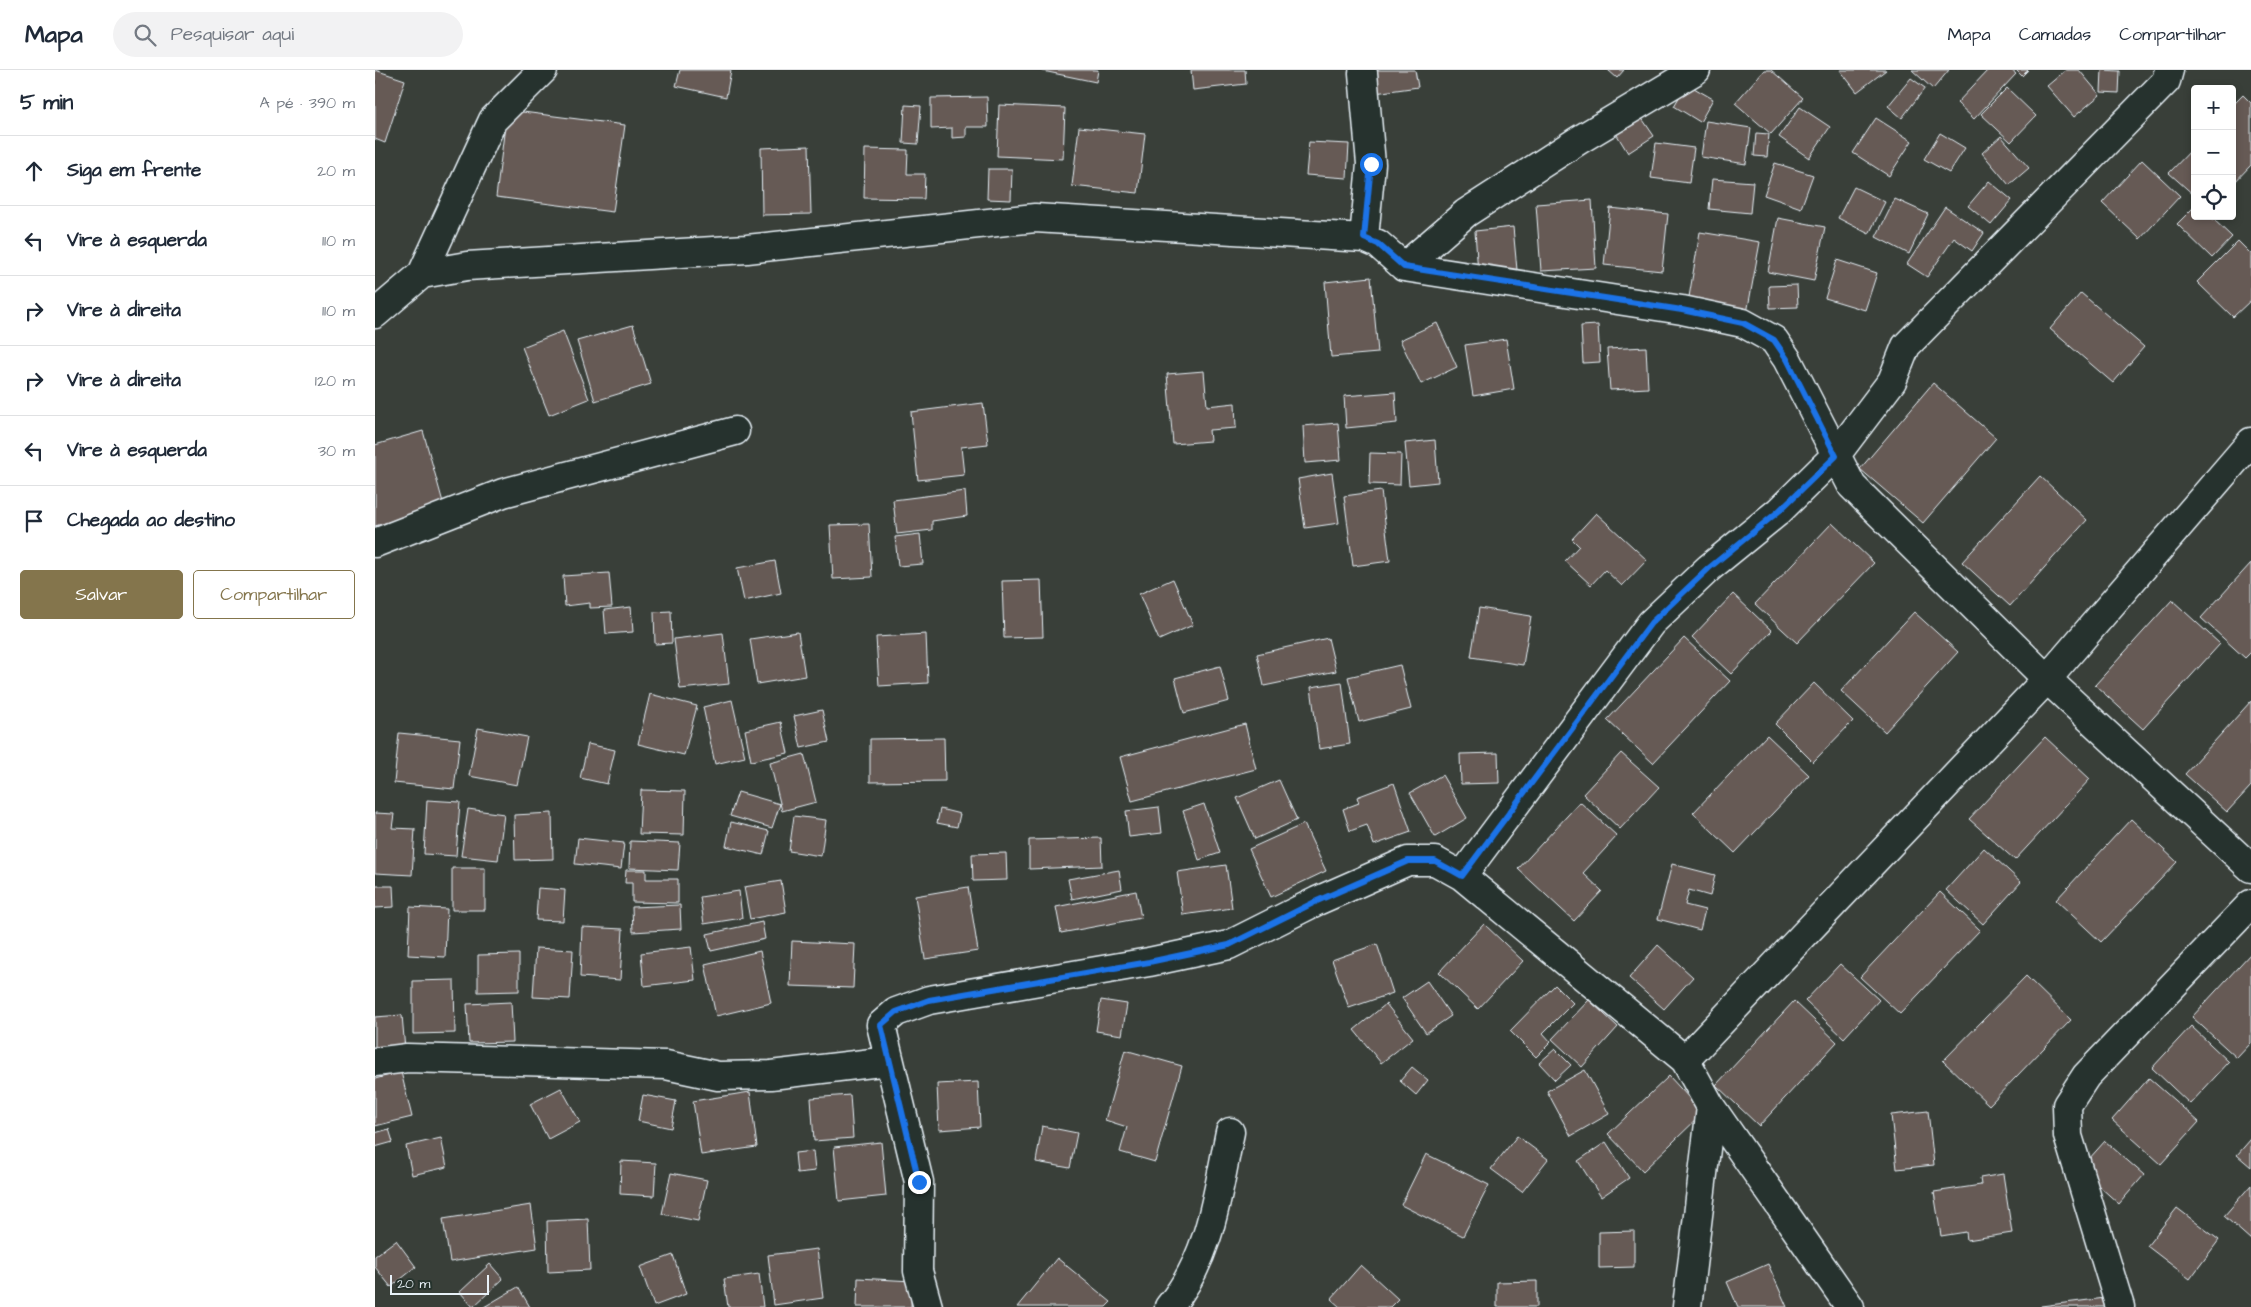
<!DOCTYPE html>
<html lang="pt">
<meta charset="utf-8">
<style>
body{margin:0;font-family:"Architects Daughter",sans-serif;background:#f2f2f3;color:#1f2937}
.controls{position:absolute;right:15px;top:15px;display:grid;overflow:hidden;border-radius:5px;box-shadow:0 2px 8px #0003}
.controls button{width:45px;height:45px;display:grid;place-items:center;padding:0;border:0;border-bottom:1px solid #e0e1e3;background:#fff;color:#1f2937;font:25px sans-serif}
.scale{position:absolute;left:15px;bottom:12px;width:99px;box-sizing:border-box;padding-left:5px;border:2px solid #e8f1f8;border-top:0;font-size:14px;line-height:18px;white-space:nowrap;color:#e8f1f8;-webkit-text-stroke:4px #26332d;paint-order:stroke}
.stop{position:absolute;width:15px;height:15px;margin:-11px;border:4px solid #1a73e8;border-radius:50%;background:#fff}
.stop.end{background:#1a73e8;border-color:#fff;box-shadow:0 1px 5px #0008}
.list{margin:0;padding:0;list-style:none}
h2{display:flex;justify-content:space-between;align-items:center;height:65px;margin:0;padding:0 20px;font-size:21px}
h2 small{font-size:16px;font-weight:400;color:#747a83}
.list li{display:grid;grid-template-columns:32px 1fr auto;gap:15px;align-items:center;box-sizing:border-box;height:70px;padding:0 20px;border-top:1px solid #e0e1e3}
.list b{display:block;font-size:19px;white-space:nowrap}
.list em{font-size:16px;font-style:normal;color:#747a83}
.actions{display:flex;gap:10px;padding:15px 20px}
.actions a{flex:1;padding:11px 0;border:1px solid #84754c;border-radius:5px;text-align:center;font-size:18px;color:#84754c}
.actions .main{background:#84754c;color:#fff}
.icon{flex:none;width:28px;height:28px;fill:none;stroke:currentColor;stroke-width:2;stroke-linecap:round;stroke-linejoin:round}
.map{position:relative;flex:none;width:1876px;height:1237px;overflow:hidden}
header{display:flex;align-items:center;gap:30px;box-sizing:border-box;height:70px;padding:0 25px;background:#fff;border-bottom:1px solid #e0e1e3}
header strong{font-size:24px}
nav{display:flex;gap:28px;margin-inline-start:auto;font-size:18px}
.search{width:350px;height:45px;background:#f2f2f3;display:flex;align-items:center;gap:12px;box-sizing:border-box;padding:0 18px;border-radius:28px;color:#747a83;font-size:19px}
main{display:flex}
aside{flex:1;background:#fff}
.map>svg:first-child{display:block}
.building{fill:#665a54;stroke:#e8f1f8}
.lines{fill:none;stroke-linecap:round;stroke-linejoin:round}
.minor-casing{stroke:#e8f1f8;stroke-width:31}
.minor{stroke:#26332d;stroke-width:28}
.route{stroke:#1a73e8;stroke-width:6}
</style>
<header>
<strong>Mapa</strong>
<div class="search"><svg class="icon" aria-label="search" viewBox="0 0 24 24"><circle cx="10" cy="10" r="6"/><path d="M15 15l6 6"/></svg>Pesquisar aqui</div>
<nav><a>Mapa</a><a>Camadas</a><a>Compartilhar</a></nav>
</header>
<main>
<aside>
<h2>5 min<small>A pé · 390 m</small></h2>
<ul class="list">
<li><svg class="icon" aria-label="ahead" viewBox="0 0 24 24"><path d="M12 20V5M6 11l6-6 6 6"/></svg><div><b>Siga em frente</b></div><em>20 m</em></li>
<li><svg class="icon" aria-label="left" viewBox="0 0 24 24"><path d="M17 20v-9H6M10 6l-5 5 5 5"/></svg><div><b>Vire à esquerda</b></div><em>110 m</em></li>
<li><svg class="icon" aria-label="right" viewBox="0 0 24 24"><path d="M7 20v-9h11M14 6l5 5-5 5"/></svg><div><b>Vire à direita</b></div><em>110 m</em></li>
<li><svg class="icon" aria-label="right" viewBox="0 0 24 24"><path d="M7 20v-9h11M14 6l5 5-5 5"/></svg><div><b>Vire à direita</b></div><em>120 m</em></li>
<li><svg class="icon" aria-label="left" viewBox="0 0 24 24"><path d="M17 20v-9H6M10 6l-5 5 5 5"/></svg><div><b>Vire à esquerda</b></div><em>30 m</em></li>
<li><svg class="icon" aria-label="arrive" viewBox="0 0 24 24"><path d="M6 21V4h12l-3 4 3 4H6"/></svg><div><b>Chegada ao destino</b></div></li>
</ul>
<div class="actions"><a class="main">Salvar</a><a>Compartilhar</a></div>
</aside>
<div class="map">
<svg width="1876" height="1237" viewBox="0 0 1876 1237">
<rect width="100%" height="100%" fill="#393f39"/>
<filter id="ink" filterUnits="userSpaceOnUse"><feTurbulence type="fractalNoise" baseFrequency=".02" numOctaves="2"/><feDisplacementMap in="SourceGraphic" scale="10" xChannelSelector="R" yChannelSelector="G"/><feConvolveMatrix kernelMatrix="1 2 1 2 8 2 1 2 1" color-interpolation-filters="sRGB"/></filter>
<g filter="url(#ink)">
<!-- building -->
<path class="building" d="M0,0L30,10L10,73L0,69Z
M305,0H356L351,27L301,16Z
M663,0H723L721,12Z
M816,0H870L871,14L818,20Z
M997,0H1040L1043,17L1000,23Z
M1233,0H1249L1242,8Z
M1389,0H1396L1428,28L1396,64L1360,33Z
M1465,0H1511L1482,22Z
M1537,0H1574L1558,19Z
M1613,0H1636L1641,4L1599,49L1582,33Z
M1641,0H1653L1647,6Z
M1691,0H1704L1725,25L1699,47L1672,16Z
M1727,0L1745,1L1744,23L1726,22Z
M1536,8L1550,18L1527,48L1513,36Z
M1312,14L1338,29L1325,52L1299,36Z
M1632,18L1661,46L1636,72L1606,44Z
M1868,25L1876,33V95L1857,115V36Z
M612,27L613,57H591V67L577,68V58L556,59V28Z
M530,35L546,36L543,74L528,73Z
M624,35L690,38L688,89L622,86Z
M1425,37L1455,57L1434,88L1404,67Z
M132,40L250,55L238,142L121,127Z
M1264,44L1279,66L1253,83L1239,60Z
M1501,48L1537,71L1514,106L1478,83Z
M1331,51L1376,58L1371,94L1326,87Z
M704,57L770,64L763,123L697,116Z
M1381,63L1394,64L1392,87L1379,86Z
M1565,63L1590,78L1574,103L1549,89Z
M1626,66L1654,98L1634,115L1607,83Z
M934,72L974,74L972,108L931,105Z
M1281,73L1319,78L1314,113L1276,108Z
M434,76L436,144L387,145L386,78Z
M1820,76V126L1794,103Z
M490,79L533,80L532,104H550L549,129L489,128Z
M1767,90L1805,126L1765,169L1727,133Z
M1400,93L1438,105L1426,138L1389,125Z
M613,99H637L636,130L612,129Z
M1337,109L1378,112L1375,143L1334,139Z
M1614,111L1637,130L1616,155L1593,136Z
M1479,117L1510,132L1494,164L1463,148Z
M1520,129L1553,144L1534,184L1501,167Z
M1217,130L1221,198L1166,201L1161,134Z
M1820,136V146H1835L1857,167L1837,188L1802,154Z
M1570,137L1609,163L1597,181L1579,168L1552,207L1532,194Z
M1235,138L1293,144L1287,201L1229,195Z
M1403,148L1450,157L1439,211L1393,202Z
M1138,157L1142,200L1103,203L1100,161Z
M1325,162L1385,172L1372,243L1313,233Z
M1863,171L1876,184V230L1858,247L1822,212Z
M1462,190L1502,203L1490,240L1450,228Z
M996,207L1003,283L956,287L950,212Z
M1422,215L1423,237L1395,238L1394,216Z
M1706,223L1769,277L1738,313L1675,259Z
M1062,253L1082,297L1046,314L1025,270Z
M258,255L276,314L220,331L202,271Z
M1223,255L1225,292L1208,293L1206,256Z
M188,261L214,329L174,345L147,277Z
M1131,269L1139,319L1098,326L1090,275Z
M1271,277L1273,318L1235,320L1232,279Z
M829,301L832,336L860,333L861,358L834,360L835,371L798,374L792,304Z
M1558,313L1621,368L1548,453L1485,399Z
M1020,322L1022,353L971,358L969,326Z
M608,333L613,374L586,377L589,405L543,410L536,342Z
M963,353L966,390L930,393L928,356Z
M48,361L69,436L0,456V375Z
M1060,370L1063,412L1034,415L1030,373Z
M995,383L1026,384L1025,415L994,414Z
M957,403L964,453L930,458L923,409Z
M1665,406L1712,450L1635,536L1587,492Z
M590,421L592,446L557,451V460L522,464L518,430Z
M1006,421L1015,491L978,496L969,426Z
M1221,443L1272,490L1247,516L1230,500L1216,515L1190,491L1204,476L1197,469Z
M1457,453L1499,493L1422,573L1380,534Z
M494,454L497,507L458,509L455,455Z
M545,464L548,494L523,496L520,467Z
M400,491L406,523L369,531L362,498Z
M1876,493V582L1870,588L1826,548Z
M234,503L237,537L215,538V533L190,536L188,506Z
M798,509L818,555L784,570L764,524Z
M666,510L668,567L629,568L627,511Z
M1358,524L1397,561L1356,604L1317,567Z
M1797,530L1845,574L1768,659L1720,615Z
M256,537L258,562L231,564L229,540Z
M1104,538L1156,546L1148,595L1096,587Z
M296,541L297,573L280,574L279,542Z
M1539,542L1583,582L1510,662L1466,621Z
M423,562L430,606L382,614L375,569Z
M348,563L354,614L305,619L299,569Z
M551,564L553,613L504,616L501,567Z
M953,568L961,601L889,616L882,584Z
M1309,568L1355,611L1278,693L1232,650Z
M1025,595L1036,639L984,652L973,607Z
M845,596L854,631L809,643L800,608Z
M967,612L975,674L944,679L936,617Z
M1439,613L1478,651L1438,692L1400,654Z
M275,624L322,636L309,685L263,674Z
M357,630L370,687L340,694L328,637Z
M1876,631V716L1852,742L1810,704Z
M447,640L454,672L426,678L419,646Z
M406,652L413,683L376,691L370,660Z
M870,654L881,699L757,731L745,687Z
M103,658L152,667L142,715L94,706Z
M24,663L85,669L79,719L19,713Z
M1392,665L1434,705L1360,783L1318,743Z
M1670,667L1715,709L1640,790L1594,749Z
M569,668L570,711L495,712V669Z
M213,674L240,680L232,714L205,708Z
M1123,683L1124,713L1086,714L1085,684Z
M1246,683L1284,717L1245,759L1208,724Z
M429,684L441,732L407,741L395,693Z
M1067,705L1092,748L1060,767L1035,723Z
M904,710L922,750L880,769L862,728Z
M1019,713L1036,762L999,775L992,755L975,761L968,739L984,733L982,727Z
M266,720L310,721L309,765L264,764Z
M363,722L405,734L397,758L355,746Z
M52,730L85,732L81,786L49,784Z
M1205,732L1242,766L1208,803L1227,821L1199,851L1143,799Z
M829,734L845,783L824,790L808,741Z
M784,737L787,763L754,767L751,741Z
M93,739L129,744L123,790L86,786Z
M565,739L585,744L582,757L562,753Z
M0,743L19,744L17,758L40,759L37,805L0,803Z
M177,743L178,789L140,790L139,745Z
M419,746L451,750L446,786L414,781Z
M1756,749L1802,792L1726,872L1681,830Z
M356,752L394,761L388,785L351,776Z
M929,754L951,801L896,827L874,779Z
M203,768L249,773L246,799L200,794Z
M726,768L727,796L654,799V770Z
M255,771L305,773L303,800L254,798Z
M1609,778L1646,812L1608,854L1571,820Z
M631,783L632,810L598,811L597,784Z
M1297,794L1340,805L1335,826L1314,820L1310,835L1330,840L1325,860L1283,849Z
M851,795L857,838L808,845L802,802Z
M77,798H110V840H77Z
M251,800H271V809H303V833L257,832V813H250Z
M744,800L747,819L697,829L693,809Z
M406,811L411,842L375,849L369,817Z
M0,816H18L19,837L0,838Z
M593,817L603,881L550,889L540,826Z
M163,818L190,820L188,851L161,850Z
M364,821L367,848L329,854L325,827Z
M761,821L766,848L686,863L681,837Z
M1565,822L1605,860L1525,944L1485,907Z
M305,835L306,859L258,862L257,837Z
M35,837L72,839L70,887L33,885Z
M387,852L390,869L336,881L332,864Z
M1109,854L1148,891L1103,939L1064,902Z
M207,857L248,859L245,910L205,907Z
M417,871L480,874L478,918L415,916Z
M1002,874L1018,923L974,938L957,890Z
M1283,875L1318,907L1289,939L1254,908Z
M316,877L320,910L269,916L266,883Z
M161,878L198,880L195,929L158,927Z
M385,881L396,933L341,946L330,894Z
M1876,883V973L1862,988L1817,947Z
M144,884V921L103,922V885Z
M1465,894L1504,930L1469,968L1430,931Z
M1651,906L1696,950L1614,1035L1568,991Z
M79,910L80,963L38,964V911Z
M1052,911L1076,946L1051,963L1027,928Z
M1180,915L1198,933L1168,963L1176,972L1161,987L1135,961Z
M726,930L752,934L747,965L721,961Z
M1214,930L1243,957L1207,997L1177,969Z
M1419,931L1462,972L1384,1056L1341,1015Z
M136,932L138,972L94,973L92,934Z
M1011,934L1038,968L1006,993L979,960Z
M27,945L30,980L0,982V947Z
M1816,956L1854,992L1815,1034L1777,998Z
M1180,979L1196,995L1180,1010L1164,993Z
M750,980L807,996L780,1092L745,1082L752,1057L730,1050Z
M1037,997L1053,1010L1041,1025L1025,1011Z
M1210,1000L1234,1044L1196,1066L1172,1021Z
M26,1002L37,1047L0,1056V1009Z
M1294,1006L1328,1043L1268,1101L1233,1064Z
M1774,1008L1824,1052L1786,1094L1737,1050Z
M603,1012L605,1057L564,1060L562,1014Z
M186,1018L205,1052L173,1069L155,1034Z
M375,1022L382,1077L326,1085L318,1031Z
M268,1025L301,1031L296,1058L263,1051Z
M475,1025L478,1068L439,1071L436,1028Z
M1553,1041L1559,1095L1522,1099L1516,1045Z
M667,1056L702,1063L695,1098L661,1092Z
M14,1059L18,1072L0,1077V1063Z
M1142,1066L1173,1089L1147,1122L1116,1099Z
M66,1068L72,1097L37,1105L31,1076Z
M1876,1069V1097L1862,1085Z
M1730,1071L1769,1105L1744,1134L1705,1099Z
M506,1072L511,1126L464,1131L459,1077Z
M1231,1072L1254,1108L1226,1127L1203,1091Z
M438,1081L440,1101L422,1103L420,1083Z
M1051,1084L1114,1115L1088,1166L1026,1135Z
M246,1091L281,1093L279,1126L245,1124Z
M296,1103L332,1110L323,1151L287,1144Z
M1628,1104L1637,1163L1592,1170L1591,1162L1566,1166L1559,1122L1606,1115L1605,1108Z
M1876,1115V1170L1849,1146Z
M156,1135L162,1178L75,1192L68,1149Z
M1802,1138L1844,1170L1815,1209L1772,1176Z
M213,1149L215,1200L173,1202L172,1151Z
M1259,1161V1197L1224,1198V1162Z
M21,1170L41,1197L16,1217L0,1197V1186Z
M442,1179L448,1228L399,1235L393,1185Z
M298,1185L311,1224L279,1236L265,1197Z
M682,1188L736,1232L731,1237H642Z
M115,1194L128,1209L98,1237L85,1222Z
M1393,1194L1412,1237H1363L1352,1212Z
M986,1195L1023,1229L1015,1237H965L956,1229Z
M384,1204L388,1237H353L349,1209Z
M483,1208L537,1211L536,1237H482Z
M1162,1211V1237H1122V1212Z
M143,1217L155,1237H109Z
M1730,1228L1731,1237H1666V1236Z"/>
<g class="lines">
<defs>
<path id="minor" d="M988,3L996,94L989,168L1003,174L1029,197L1091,143L1204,70L1321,0
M1029,197L1307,240L1368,253L1399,270L1412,289L1477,416L1672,609L1876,798
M47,204L118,50L168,0
M0,244L47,204L92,196L372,179L660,148L989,168
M0,473L128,423L360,361
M1087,806L1276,553L1334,498L1404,441L1461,385L1517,311L1531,276L1791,11L1794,0
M0,992L32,988L291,995L343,1006L396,1005L514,991
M1336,1037L1475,1237
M553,1237L543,1201L544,1112L506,955L521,942L554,930L774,892L854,875L942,831L1033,791H1060L1087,806L1310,990
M794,1237C836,1187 842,1125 855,1062
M1312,1237L1336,1037L1310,990L1672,609L1876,372
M1745,1237L1693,1066L1692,1035L1711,1006L1876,834"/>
</defs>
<!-- minor casing -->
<use href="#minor" class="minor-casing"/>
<!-- minor -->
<use href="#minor" class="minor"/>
</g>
</g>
<g class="lines" filter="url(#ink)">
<!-- route -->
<path class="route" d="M544,1112L506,955L521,942L554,930L774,892L854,875L942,831L1033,791H1060L1087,806L1276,553L1334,498L1404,441L1461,386L1412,289L1399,270L1368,253L1307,240L1029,197L1003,174L989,168L996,94"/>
</g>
</svg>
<div class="controls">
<button>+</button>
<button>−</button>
<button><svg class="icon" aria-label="locate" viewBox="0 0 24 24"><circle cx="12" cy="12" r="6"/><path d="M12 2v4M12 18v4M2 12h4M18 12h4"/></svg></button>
</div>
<div class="scale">20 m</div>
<div class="stop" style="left:996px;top:94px"></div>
<div class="stop end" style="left:544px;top:1112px"></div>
</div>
</main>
